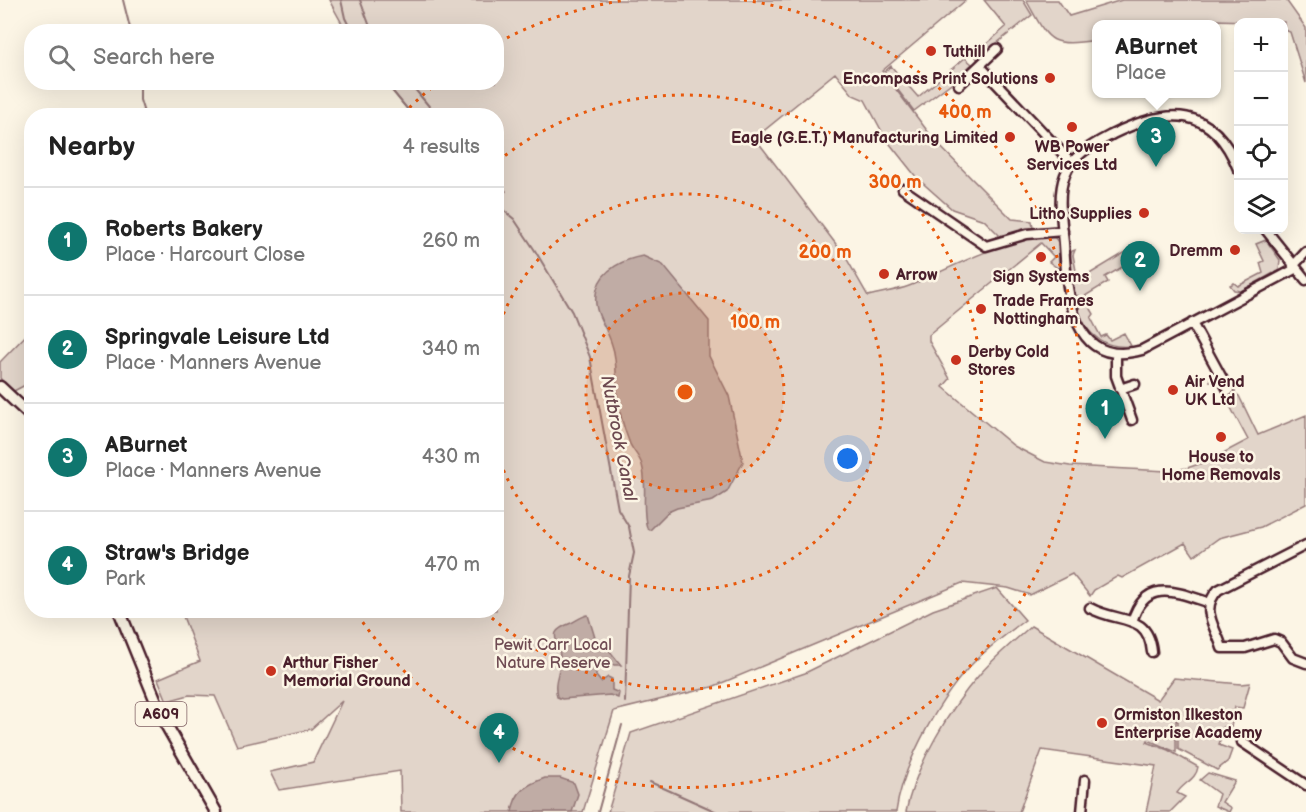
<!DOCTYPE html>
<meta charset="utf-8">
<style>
body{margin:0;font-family:"Balsamiq Sans",sans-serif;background:#f2f2f2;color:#222}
.controls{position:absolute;right:18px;top:18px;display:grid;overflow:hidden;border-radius:12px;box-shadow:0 6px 24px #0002}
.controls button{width:54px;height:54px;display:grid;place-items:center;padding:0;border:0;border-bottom:2px solid #e0e0e0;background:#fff;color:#222;font:30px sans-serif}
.you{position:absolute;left:848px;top:459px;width:21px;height:21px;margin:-15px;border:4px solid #fff;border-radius:50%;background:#1a73e8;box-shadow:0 0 0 9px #1a73e833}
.badge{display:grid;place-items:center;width:39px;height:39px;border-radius:50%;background:#0f766e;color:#fff;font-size:20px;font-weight:700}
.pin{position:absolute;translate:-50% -50px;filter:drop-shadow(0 2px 3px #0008)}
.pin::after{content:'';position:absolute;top:32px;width:21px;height:18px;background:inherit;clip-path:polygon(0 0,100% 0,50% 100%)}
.popup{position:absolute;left:1092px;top:20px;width:129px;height:78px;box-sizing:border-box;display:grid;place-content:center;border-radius:12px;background:#fff;filter:drop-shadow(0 2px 4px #0005);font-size:20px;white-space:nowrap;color:#767676}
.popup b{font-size:22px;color:#222}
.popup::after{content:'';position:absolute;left:50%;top:100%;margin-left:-12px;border:12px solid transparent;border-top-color:#fff}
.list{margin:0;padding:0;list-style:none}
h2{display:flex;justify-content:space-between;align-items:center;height:78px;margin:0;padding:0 24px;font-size:26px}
h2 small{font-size:20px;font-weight:400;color:#767676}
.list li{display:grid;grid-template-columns:39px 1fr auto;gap:18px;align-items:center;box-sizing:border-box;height:108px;padding:0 24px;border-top:2px solid #e0e0e0}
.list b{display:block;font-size:22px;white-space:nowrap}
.list p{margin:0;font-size:20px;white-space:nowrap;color:#767676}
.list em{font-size:20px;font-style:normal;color:#767676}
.icon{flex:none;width:33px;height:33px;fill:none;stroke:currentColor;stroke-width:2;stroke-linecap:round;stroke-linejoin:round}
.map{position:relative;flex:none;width:1306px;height:812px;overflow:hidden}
.search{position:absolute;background:#fff;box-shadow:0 6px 24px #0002;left:24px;top:24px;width:480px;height:66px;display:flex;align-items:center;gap:15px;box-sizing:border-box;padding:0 21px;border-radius:24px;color:#767676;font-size:22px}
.panel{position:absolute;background:#fff;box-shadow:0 6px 24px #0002;left:24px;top:108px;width:480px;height:510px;border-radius:24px}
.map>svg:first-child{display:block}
.green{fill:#e2d5ca;stroke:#967a7a;stroke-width:1.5}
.water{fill:#c0aca5;stroke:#917474;stroke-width:1.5}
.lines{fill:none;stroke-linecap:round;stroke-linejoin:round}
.stream{stroke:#917474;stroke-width:2}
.minor-casing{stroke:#4a1f2b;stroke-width:13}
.major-casing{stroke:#4a1f2b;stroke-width:15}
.minor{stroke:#fcf5e5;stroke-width:8}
.major{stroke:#fcf5e5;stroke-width:10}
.ring{fill:none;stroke:#e8590c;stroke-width:3;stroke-dasharray:3 6}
.poi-dot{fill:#c8321e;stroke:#fcf5e5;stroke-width:2}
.labels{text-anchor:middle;stroke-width:5;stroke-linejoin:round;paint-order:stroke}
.shield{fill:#fcf5e5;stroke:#7f5f63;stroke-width:1.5}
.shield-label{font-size:15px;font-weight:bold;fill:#4a1f2b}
.poi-label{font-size:16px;font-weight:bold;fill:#4a1f2b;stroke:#fcf5e5;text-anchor:start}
.park-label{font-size:16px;fill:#704c53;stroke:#fcf5e5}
.water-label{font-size:18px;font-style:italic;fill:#6d4950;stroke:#fcf5e5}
.centre{fill:#e8590c;stroke:#fcf5e5;stroke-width:3}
.ring-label{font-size:18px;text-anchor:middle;font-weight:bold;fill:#e8590c;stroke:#fcf5e5;stroke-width:5;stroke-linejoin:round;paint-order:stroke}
</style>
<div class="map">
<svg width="1306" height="812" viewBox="0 0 1306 812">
<rect width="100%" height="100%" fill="#fcf5e5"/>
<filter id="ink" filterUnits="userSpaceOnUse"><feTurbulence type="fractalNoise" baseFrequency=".0167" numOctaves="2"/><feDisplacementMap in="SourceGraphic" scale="12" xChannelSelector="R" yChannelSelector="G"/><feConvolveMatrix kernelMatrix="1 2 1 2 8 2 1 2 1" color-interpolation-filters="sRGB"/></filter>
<g filter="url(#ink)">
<!-- green -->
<path class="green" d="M329,0H966L882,71L935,141L971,178L1012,219L1032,221L1033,228L1000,236L984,220L952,209L917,178L886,139L865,100L853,95L835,73L755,138L845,256L868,296C881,292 896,291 909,286C941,273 1023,228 1055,238L1058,242L1059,269L1049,262L1054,257L1041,243L929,335V341L950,379L943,387L1014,446L1045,462L1070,466L1167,471L1187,468L1208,461L1248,440L1216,380L1210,381V376C1220,376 1224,387 1229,395L1236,394L1239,396L1258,435L1306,415V504L1261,527L1219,538L1194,556L1185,543L1122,578L1118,576L1094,590L1090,596L1072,574L1030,595L1008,588L962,583L712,687L614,711L583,812H401L400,771L279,790L270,772L313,762L342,701L311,729L237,746L215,696L189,695L167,701L158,679L200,661L181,611L496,610V198L506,191L497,181L496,116L412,115L386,83L496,82V32L350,31L345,29Z
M984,0H1023L1032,15L977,59L975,54L1006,27Z
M1026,0H1058L1069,16L1122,0H1286L1306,28V83L1290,32L1284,30V22L1212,20L1187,24H1096V40C1047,48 1049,40 1026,0Z
M965,58L972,64L954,81L914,111L884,72L891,66L918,97Z
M1266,240L1280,260L1279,270L1241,291L1234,290L1230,285L1234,283L1238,286L1263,273L1260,263L1264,261L1256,244Z
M1139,244L1145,254L1105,277L1108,282L1082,298L1074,294L1070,255L1072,251L1075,250L1073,255L1078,281Z
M1088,304L1094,314L1091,318L1101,337L1106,335L1110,340L1124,333L1131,346C1105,349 1087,335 1078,312L1080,305Z
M31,330V382L12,392L0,378V362Z
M997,588L1025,620C1009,632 993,644 978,658C942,693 903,762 896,812H608L631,733L805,673L933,610Z
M1031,626L1158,700L1174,678L1241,684L1250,683L1243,708L1235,707L1231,727H1223L1219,745L1232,750L1228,761L1217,770L1178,749V721L1176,720V752L1148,740L1147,742L1168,750L1198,767C1196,780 1184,782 1177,793L1185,797L1170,812H1146L1156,766L1042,750L1019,812H906C915,766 950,708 980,674C996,656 1014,641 1031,626Z
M1208,773L1235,781L1222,802L1231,808L1229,812L1215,806L1219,794L1200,780Z"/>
<!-- water -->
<path class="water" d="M643,256L663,265L709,321V356L729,396L743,462L727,492L713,501L677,508L668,512L650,530L647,528C641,507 648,486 642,465C640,457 633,451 630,444C624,429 619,412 617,395C615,379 618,361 612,345C606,324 591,312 597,289C602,269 625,259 643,256Z
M588,615L596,641L609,650L621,665H614L608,660L596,664V676L601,682L608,677L612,679V690L619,693L618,698L610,695L562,699L557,697C553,680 560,675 560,660C561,639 543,634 571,623C577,620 582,616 588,615Z
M545,778H560L574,783L578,794L572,812H512C515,791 526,785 545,778Z"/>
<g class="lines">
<!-- stream -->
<path class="stream" d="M123,0L131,32
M341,0L345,18L352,32
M360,0L372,32
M140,82V100L145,116
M385,82L413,116
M409,82L437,116
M496,204L514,219L534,249L572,312L590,357L618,509L629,527L634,553L629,576L625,702
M650,782L717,812
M598,812L622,725"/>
<defs>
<path id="minor" d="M980,66L1072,163
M959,85L997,49
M1238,169C1213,105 1168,107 1113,134C1094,144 1073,154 1065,175C1057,195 1062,221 1064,243C1067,291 1070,370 1142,350L1295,269
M903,189L986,246L1027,234L1063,231
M1266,230L1306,280
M1293,266L1306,252
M1192,323L1229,391
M1116,353V376L1132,420
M1120,389L1135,384
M1306,545L1218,590C1199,610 1216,627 1222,648H1245L1274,639L1281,642L1293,658L1306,663
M1090,608C1119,624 1148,612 1152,652
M1132,622C1145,577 1177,592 1210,603
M1242,742L1306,785
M1082,812L1085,780"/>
<path id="major" d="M0,387L32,417
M119,610L164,721L216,812"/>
</defs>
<!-- minor casing -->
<use href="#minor" class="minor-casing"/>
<!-- major casing -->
<use href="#major" class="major-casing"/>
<!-- minor -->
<use href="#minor" class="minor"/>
<!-- major -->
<use href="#major" class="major"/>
</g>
</g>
<!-- distance rings -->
<circle cx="685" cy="392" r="99" fill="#e8590c" fill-opacity=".12"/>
<g class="ring">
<circle cx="685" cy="392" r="99"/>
<path d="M497 331A198 198 0 1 1 497 453"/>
<path d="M498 161A297 297 0 1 1 484 611"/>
<path d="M403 114A396 396 0 0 1 436 84M499 42A396 396 0 0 1 626 0M744 0A396 396 0 1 1 355 611"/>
</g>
<!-- markers -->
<g class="poi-dot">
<circle cx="931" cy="51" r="6"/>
<circle cx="1050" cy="78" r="6"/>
<circle cx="1072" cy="127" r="6"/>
<circle cx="1010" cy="137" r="6"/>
<circle cx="1144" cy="213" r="6"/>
<circle cx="1235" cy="250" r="6"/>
<circle cx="1041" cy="257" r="6"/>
<circle cx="884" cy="274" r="6"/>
<circle cx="981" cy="309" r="6"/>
<circle cx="956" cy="360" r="6"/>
<circle cx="1173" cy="390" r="6"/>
<circle cx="1221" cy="437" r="6"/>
<circle cx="271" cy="671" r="6"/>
<circle cx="1102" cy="723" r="6"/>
</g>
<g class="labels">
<!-- shield labels -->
<rect class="shield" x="135.5" y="702" width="51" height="24" rx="4.5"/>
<g class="shield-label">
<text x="161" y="719">A609</text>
</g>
<!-- poi labels -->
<g class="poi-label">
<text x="943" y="57">Tuthill</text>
<text x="1038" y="84" text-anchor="end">Encompass Print Solutions</text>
<text x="998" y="143" text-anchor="end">Eagle (G.E.T.) Manufacturing Limited</text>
<text x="1072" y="152" text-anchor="middle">WB Power<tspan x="1072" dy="18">Services Ltd</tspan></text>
<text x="1132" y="219" text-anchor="end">Litho Supplies</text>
<text x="1223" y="256" text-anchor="end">Dremm</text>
<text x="896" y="280">Arrow</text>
<text x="1041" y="282" text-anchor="middle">Sign Systems</text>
<text x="993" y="306">Trade Frames<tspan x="993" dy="18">Nottingham</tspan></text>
<text x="968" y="357">Derby Cold<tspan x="968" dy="18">Stores</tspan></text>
<text x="1185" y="387">Air Vend<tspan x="1185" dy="18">UK Ltd</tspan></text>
<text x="1221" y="462" text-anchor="middle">House to<tspan x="1221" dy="18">Home Removals</tspan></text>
<text x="283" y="668">Arthur Fisher<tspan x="283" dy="18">Memorial Ground</tspan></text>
<text x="1114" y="720">Ormiston Ilkeston<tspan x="1114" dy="18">Enterprise Academy</tspan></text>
</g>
<!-- park labels -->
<g class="park-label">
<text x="553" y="650">Pewit Carr Local<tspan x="553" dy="18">Nature Reserve</tspan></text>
</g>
<!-- water labels -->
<g class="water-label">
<text transform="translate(619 438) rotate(79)" y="6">Nutbrook Canal</text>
</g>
</g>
<circle cx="685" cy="392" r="9" class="centre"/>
<g class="ring-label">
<text x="965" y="118">400 m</text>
<text x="895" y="188">300 m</text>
<text x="825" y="258">200 m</text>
<text x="755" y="328">100 m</text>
</g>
</svg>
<div class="controls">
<button>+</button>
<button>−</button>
<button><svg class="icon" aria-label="locate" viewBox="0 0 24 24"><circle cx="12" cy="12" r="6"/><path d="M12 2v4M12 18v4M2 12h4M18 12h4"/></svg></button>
<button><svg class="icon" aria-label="layers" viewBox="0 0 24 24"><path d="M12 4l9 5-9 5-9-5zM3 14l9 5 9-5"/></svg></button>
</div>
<div class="you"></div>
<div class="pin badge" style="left:1105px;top:439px">1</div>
<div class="pin badge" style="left:1140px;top:291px">2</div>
<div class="pin badge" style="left:1156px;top:167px">3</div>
<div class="popup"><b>ABurnet</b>Place</div>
<div class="pin badge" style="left:499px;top:763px">4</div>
<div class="search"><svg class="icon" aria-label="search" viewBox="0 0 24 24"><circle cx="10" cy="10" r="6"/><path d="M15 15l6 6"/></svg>Search here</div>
<section class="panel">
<h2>Nearby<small>4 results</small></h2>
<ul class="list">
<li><span class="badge">1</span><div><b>Roberts Bakery</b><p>Place · Harcourt Close</p></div><em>260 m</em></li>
<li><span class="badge">2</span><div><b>Springvale Leisure Ltd</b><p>Place · Manners Avenue</p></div><em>340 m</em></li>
<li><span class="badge">3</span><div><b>ABurnet</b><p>Place · Manners Avenue</p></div><em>430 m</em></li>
<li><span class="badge">4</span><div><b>Straw's Bridge</b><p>Park</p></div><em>470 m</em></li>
</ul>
</section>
</div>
